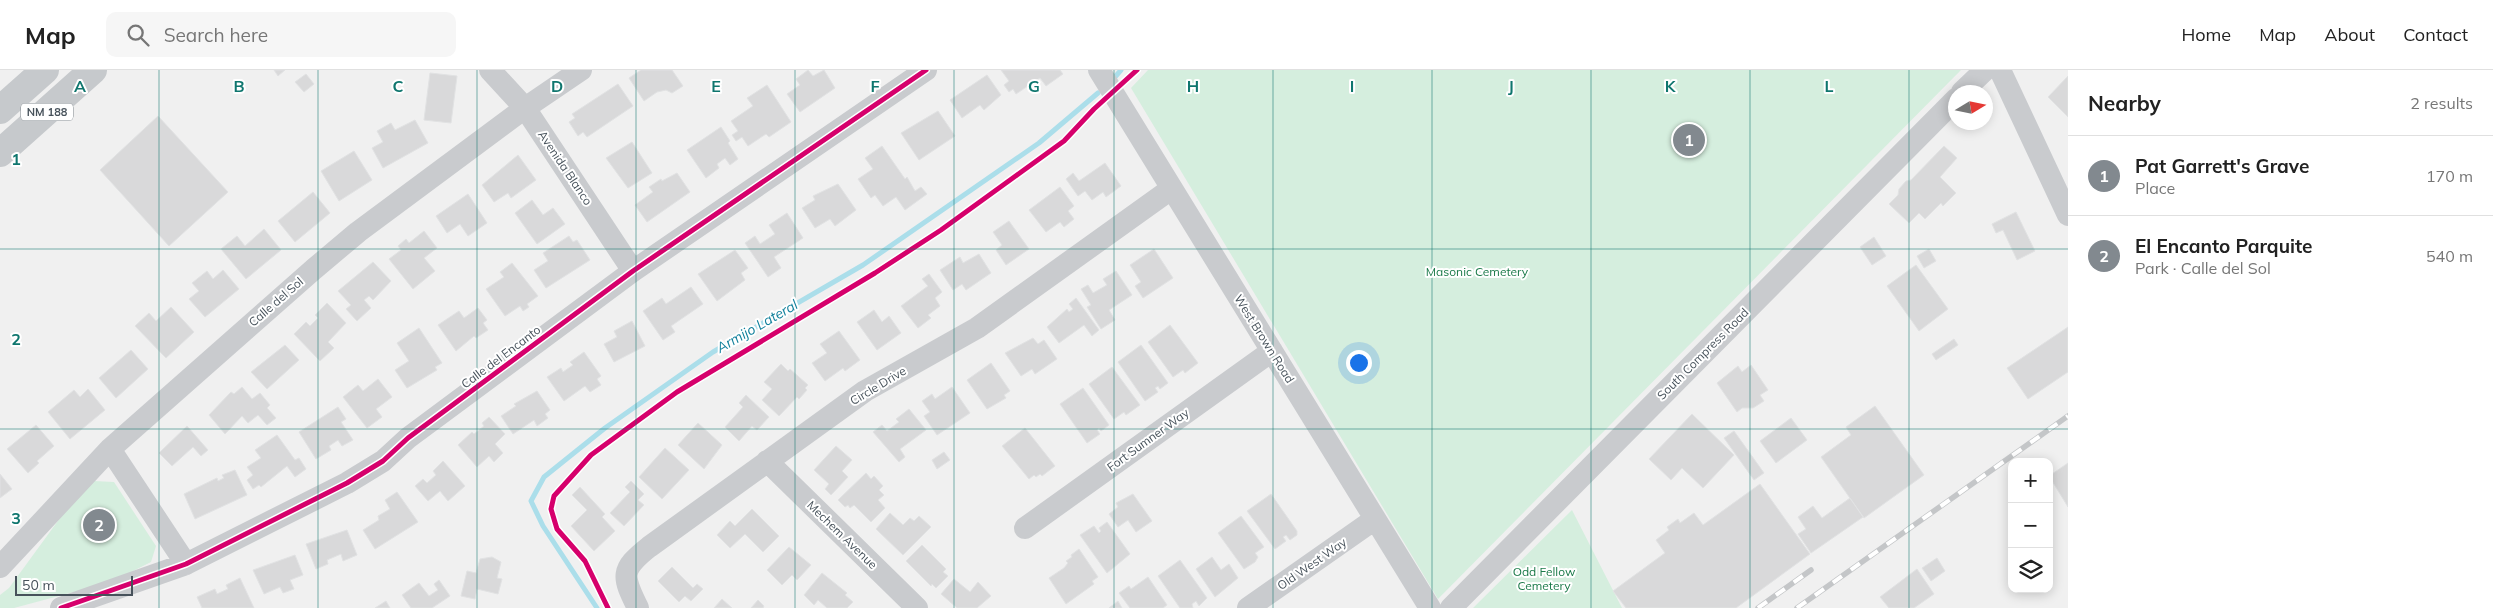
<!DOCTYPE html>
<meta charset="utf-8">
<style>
body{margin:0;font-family:Mulish,sans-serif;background:#f6f6f6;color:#222}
.controls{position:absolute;right:15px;bottom:15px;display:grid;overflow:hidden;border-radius:10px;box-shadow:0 2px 12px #0003}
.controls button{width:45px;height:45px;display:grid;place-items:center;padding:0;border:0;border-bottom:1px solid #e0e0e0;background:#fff;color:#222;font:25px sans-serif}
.compass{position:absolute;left:1948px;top:15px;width:45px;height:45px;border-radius:50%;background:#fff;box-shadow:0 2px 12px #0003;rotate:80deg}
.scale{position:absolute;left:15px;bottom:12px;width:118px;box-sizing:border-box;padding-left:5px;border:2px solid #47525b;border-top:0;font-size:14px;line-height:18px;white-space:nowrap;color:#47525b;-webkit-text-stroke:4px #fff;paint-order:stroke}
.you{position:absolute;left:1358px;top:292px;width:18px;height:18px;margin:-12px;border:4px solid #fff;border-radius:50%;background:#1a73e8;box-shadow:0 0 0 8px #1a73e833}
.badge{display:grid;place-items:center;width:32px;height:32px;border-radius:50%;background:#82898f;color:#fff;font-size:16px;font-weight:700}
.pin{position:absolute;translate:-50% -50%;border:2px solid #fff;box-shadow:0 1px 5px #0006}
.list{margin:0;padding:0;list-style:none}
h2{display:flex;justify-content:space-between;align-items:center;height:65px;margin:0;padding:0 20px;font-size:21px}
h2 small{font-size:16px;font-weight:400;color:#767676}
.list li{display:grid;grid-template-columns:32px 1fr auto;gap:15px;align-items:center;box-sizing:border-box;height:80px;padding:0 20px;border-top:1px solid #e0e0e0}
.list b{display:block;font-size:19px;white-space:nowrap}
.list p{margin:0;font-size:16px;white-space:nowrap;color:#767676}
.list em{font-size:16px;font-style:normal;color:#767676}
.icon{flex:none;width:28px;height:28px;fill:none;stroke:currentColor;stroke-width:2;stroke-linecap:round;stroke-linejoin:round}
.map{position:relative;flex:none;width:2068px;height:538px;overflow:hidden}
header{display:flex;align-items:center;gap:30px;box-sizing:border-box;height:70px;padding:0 25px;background:#fff;border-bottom:1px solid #e0e0e0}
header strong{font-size:24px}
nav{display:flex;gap:28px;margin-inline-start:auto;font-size:18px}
.search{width:350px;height:45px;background:#f6f6f6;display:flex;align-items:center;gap:12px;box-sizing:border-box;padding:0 18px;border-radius:10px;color:#767676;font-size:19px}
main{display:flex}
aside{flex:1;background:#fff}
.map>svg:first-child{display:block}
.green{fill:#d5eede}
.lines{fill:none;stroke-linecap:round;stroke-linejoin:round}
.stream{stroke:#abdeea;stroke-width:5}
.building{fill:#d9d9da;stroke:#e1e2e3}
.minor{stroke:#c9cbce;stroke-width:22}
.major{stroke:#c6c9cc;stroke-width:28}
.rail-casing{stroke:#c4c6c8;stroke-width:5.5}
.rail{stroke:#fff;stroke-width:4;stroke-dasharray:11;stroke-linecap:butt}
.cycleway-casing{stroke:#fff;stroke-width:8}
.cycleway{stroke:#d6006c;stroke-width:5}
.grid{fill:none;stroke:#0f766e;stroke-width:1;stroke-opacity:0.55}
.labels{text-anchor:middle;stroke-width:4;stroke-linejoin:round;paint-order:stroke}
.shield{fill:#fff;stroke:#7e868c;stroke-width:1}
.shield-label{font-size:11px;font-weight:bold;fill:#47525b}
.street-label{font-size:12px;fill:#47525b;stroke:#fff}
.park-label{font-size:12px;fill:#1b7a49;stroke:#fff}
.water-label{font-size:14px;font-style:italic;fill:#12819c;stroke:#fff}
.grid-label{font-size:16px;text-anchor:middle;font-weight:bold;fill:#0f766e;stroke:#fff;stroke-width:4;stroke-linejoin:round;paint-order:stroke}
</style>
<header>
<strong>Map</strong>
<div class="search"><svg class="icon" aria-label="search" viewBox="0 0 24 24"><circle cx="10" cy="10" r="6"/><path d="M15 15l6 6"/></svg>Search here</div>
<nav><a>Home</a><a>Map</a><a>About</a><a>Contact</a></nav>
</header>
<main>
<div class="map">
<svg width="2068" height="538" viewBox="0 0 2068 538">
<rect width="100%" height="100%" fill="#f0f0f0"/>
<!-- green -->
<path class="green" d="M1148,0H1961L1438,529L1131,18Z
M94,411L114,412L156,476L151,492L111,512L14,538H0V525L9,518L71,433Z
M1572,440L1622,538H1473Z"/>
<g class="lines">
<!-- stream -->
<path class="stream" d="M1115,7L1121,0
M597,538L543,456L531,431L544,407L605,358L713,282L863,195L1039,73L1098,23"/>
</g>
<!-- building -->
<path class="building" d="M274,0H285L278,6Z
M641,0H672L683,16L672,23L666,20L657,22L644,31L629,8Z
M808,0L813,6L824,0L835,18L800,42L787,24L800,15L796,9Z
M1001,0H1060L1063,4L1046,16L1040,8L1016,24L1013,19L1009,22L1004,15L1009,11Z
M430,3L457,6L451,53L424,50Z
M306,4L314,14L304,22L295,12Z
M987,5L1001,25L984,40L980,35L962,48L950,30Z
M2068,6V47L2048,27Z
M618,14L633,36L587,67L583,62L578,66L569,52L575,48L572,44Z
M767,15L791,52L769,67L766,64L748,76L742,67L736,71L732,65L738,61L731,51L753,36L747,28Z
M938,41L955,66L919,90L901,63Z
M158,46L228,122L169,176L100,100Z
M415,50L428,73L383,98L372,78L383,72L377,61L391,53L395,60Z
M721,57L730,71L728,73L738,89L730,95L725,88L717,94L719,98L706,108L687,80Z
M632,72L652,103L628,118L606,88Z
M882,76L905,109L907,107L915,121L921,117L927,124L905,140L896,127L883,136L875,125L871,128L858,109L873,99L865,88Z
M1944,76L1957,88L1940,107L1956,123L1943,136L1941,133L1925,149L1919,143L1909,153L1889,134L1898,125L1899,119L1906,111L1911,110Z
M354,81L372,110L339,131L321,101Z
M518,85L536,110L511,128L508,123L494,132L482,115Z
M1105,93L1121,116L1106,127L1103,122L1092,130L1085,121L1078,126L1066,109L1073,103L1079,111Z
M677,103L690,122L647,152L635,135L653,122L649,117L661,109L662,111Z
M838,114L856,140L835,156L830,149L815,158L802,138L815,130L813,126Z
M1060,117L1074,136L1068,141L1074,149L1064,157L1060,152L1046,162L1029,140Z
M313,122L330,143L295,172L278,151Z
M468,124L487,153L468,166L460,154L447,163L436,146Z
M532,130L543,145L553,138L565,154L537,174L515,143Z
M2016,142L2035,181L2017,190L2003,160L1996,163L1992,154Z
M787,143L803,168L774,187L781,198L768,207L745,173L755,166L760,174L775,164L769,155Z
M1009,151L1029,179L1006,195L996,180L1002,175L993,162Z
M264,159L281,180L246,209L221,179L237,166L245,176Z
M424,161L437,178L424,188L435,201L413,219L389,189L401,180L398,176L406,169L409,173Z
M569,166L573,172L577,170L590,190L546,218L534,200L548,191L543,183Z
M1874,167L1886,186L1872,195L1860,177Z
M1154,179L1173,208L1143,228L1135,216L1141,212L1130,195Z
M1929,179L1936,191L1924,198L1917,186Z
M735,180L748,198L741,203L745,210L717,231L698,204Z
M979,184L991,203L966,220L962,214L953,220L940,200L960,187L963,193Z
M373,192L391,211L373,230L369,226L364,230L371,238L357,251L346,239L351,235L338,221Z
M512,193L538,226L527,234L529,237L523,241L520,236L505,246L486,219L504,207L500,202Z
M1916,195L1948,239L1919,261L1887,216Z
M223,200L239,219L205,247L189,229L199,221L192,213L207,201L213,209Z
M1116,201L1132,225L1109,240L1115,250L1101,259L1087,237L1091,235L1081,219L1088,215L1093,223L1107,215L1103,209Z
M929,204L942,222L935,228L940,236L928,245L931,248L918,258L901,236L928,216L922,209Z
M691,217L703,234L671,256L675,262L663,270L643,241L662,228L666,234Z
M1076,228L1099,260L1092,266L1084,255L1059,273L1047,257L1067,239L1069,242L1073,239L1069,234Z
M327,233L346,253L328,272L334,278L320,291L294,264L306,252L310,256L318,248L315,245Z
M171,237L194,262L166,288L135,256L149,243L156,251Z
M478,238L487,250L483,253L488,260L476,268L474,266L456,281L438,255L459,241L464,248Z
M874,240L882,252L889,246L901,263L877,280L857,252Z
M632,251L645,276L614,292L604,274L617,267L614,261Z
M1170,255L1198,293L1185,303L1183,300L1173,307L1148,272Z
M2068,257V302L2028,329L2007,298Z
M419,258L442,293L435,297L437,300L407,318L395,300L409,291L397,273Z
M839,261L860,290L845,301L843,298L825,311L812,293L827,283L820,274Z
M1033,268L1038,274L1044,270L1057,289L1035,304L1032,299L1021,306L1005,283Z
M1954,269L1958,275L1936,290L1932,284Z
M285,275L299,290L267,319L251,302Z
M1141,275L1168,313L1160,319L1158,316L1155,318L1158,322L1145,331L1118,292Z
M131,280L148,299L116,328L99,308Z
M584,282L601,306L597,309L601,315L590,322L585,316L564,331L547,307L561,298L563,302L573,295L570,292Z
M991,293L1010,321L1004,325L1006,328L987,339L967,310Z
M781,294L788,301L790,299L808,315L805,318L807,320L799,329L797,327L779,346L762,330L772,319L764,312Z
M1751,295L1768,320L1760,325L1764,331L1753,338H1742L1737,342L1717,313L1738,296L1742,302Z
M1112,297L1140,335L1126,345L1124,342L1114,349L1089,314Z
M378,309L392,327L376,339L382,347L367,358L343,327L358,315L363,321Z
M242,317L252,329L260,323L270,335L267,338L276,348L267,355L258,345L248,353L242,346L225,364L209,345L231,322L234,324Z
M952,317L970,343L937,365L924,346L930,342L922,331L932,324L935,329Z
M1083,318L1109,355L1101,361L1099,358L1097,360L1100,364L1087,373L1060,334Z
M88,319L105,340L70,369L48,342L74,320L80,327Z
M537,321L550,340L545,344L548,348L537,356L534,350L513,364L501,346L516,336L514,334Z
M746,325L769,347L757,360L752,356L739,371L725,357L743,337L739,333Z
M1875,336L1924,405L1864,448L1821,387L1851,365L1846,357Z
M338,337L346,349L341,352L353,370L342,376L338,370L329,376L331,380L316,389L299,362Z
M909,339L926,360L900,379L905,387L899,392L873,362L882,355L887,361L899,352L896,349Z
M1692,344L1734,385L1703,418L1682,398L1671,410L1649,389Z
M489,347L505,364L495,374L503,383L494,392L489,386L477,397L458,375L472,362L474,364L484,356L482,353Z
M1791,348L1807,370L1776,393L1760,371Z
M698,353L722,375L704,399L678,375Z
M36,355L54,376L37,391L39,393L28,403L7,379Z
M187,356L208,380L201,386L193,377L172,396L159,383Z
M1025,358L1055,396L1042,406L1040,404L1036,407L1034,405L1029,409L1002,376Z
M1734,361L1764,403L1754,410L1724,368Z
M277,365L295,390L299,388L306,399L295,407L287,396L261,417L259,415L253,419L247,410L253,405L247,397L261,388L255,380Z
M836,376L852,390L842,401L848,407L831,425L825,419L829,414L814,400Z
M665,378L689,400L662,429L639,407Z
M944,382L950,390L937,399L932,390Z
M443,391L465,416L448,431L440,421L428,431L415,416L423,409L427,413L436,405L433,401Z
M2068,393V437L2049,406Z
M235,400L247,425L195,449L184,424L217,408L218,411L224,408L222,405Z
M866,403L871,409L874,406L883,416L879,420L884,425L878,430L885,438L871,452L854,435L850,438L848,435L845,437L838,430Z
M0,404L12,419L0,428Z
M631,411L644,424L638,430L644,435L624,456L610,443L630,422L625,417Z
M1760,414L1810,484L1736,538H1626L1613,521L1665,483L1656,470L1669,460L1667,457L1678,449L1680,453L1694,443L1703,455Z
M580,417L605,444L602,447L615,461L594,481L571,456L587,440L572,425Z
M397,422L418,452L375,479L363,460L379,450L378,446L390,439L385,430Z
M1133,424L1152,451L1136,462L1128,450L1118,457L1109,444L1118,437L1116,433Z
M1271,424L1297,461V465L1290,470L1286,465L1283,467L1286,471L1275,479L1247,441Z
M1850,428L1863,447L1811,483L1798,464L1806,459L1798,447L1813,436L1822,448Z
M752,439L779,466L763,482L745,464L730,478L717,465L730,451L735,456Z
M890,443L903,455L910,448L914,451L919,446L931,457L903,485L876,459Z
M1241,446L1264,477L1255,483L1258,487L1255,492L1244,499L1218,463Z
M1107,452L1130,484L1107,503L1080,465L1094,456L1099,463L1101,461L1099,458Z
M347,460L357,485L343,491L341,484L327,490L328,494L316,499L306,474Z
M922,475L946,499L943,502L948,506L936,518L932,514L931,516L906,491Z
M789,477L811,495L797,510L792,505L782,515L767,500Z
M1079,479L1098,507L1092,511L1094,514L1066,534L1049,508L1064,498L1068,493L1066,491L1072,487L1071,485Z
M295,485L303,505L290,510L294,519L283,523L280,517L264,524L253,500Z
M492,487L501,492L497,508L502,509L498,524L477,519L475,529L461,526L467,501L476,503L480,489Z
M1212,487L1221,500L1229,494L1238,508L1215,527L1196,499Z
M1937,488L1945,501L1931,511L1922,498Z
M1180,490L1207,528L1199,536L1196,531L1192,534L1193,538H1180L1158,506Z
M672,497L693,518L697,514L703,519L691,531L685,526L679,532L658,511Z
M1917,499L1934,524L1914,538H1889L1880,527Z
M822,503L847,523L845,525L853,532L847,538H827L818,530L814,535L804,525Z
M1148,507L1167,535L1163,538H1130L1119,523L1129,516L1131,519Z
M240,508L254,538H202L197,527L215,519L217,524L228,519L226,515Z
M954,509L970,522L978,512L991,526L977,538H957L941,524Z
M439,510L450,526L432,538H411L402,525L419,513L429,526L438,520L434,514Z
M722,529L732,538H714Z
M758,530L764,536L763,538H751Z
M386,531L390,538H375Z
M1118,531L1122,538H1109Z"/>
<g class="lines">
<!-- minor -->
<path class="minor" d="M490,0L525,38L633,201
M1099,0L1430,538
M2000,0L2068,145
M1962,22L1985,0
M110,379L186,494
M767,391L917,538
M1025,458L1272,281
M0,497L110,379L314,199L358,162L525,38L581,0
M61,538L186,494L347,413L383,391L408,368L633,201L926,0
M638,538C622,506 620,500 649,477L865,321L977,258L1171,119
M1248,538L1375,449
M1451,538L1956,29"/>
<!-- major -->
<path class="major" d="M0,40L45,0
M0,83L93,0"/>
<defs>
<path id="rail" d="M1758,538L1811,500
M1797,538L2068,346"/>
</defs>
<!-- rail casing -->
<use href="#rail" class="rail-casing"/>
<!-- rail -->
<use href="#rail" class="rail"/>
<defs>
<path id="cycleway" d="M61,538L186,494L347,413L383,391L408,368L633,201L926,0
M608,538L585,491L557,459L551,439L554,426L591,385L677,322L875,203L941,160L1064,71L1094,39L1137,0"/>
</defs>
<!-- cycleway casing -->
<use href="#cycleway" class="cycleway-casing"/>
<!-- cycleway -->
<use href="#cycleway" class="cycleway"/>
</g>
<!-- grid -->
<path class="grid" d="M159,0V538M318,0V538M477,0V538M636,0V538M795,0V538M954,0V538M1114,0V538M1273,0V538M1432,0V538M1591,0V538M1750,0V538M1909,0V538M0,179H2068M0,359H2068"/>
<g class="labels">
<!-- shield labels -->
<rect class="shield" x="21" y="33.5" width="52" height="17" rx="4"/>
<g class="shield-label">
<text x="47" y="46">NM 188</text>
</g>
<!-- street labels -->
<g class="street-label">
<text transform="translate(565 98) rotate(56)" y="4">Avenida Blanco</text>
<text transform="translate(276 232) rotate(-41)" y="4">Calle del Sol</text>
<text transform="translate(1264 269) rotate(58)" y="4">West Brown Road</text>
<text transform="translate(1703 284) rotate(-45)" y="4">South Compress Road</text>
<text transform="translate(501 287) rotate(-37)" y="4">Calle del Encanto</text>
<text transform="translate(878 316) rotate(-31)" y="4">Circle Drive</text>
<text transform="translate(1148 370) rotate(-36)" y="4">Fort Sumner Way</text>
<text transform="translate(842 465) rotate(44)" y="4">Mechem Avenue</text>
<text transform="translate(1312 494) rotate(-35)" y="4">Old West Way</text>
</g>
<!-- park labels -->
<g class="park-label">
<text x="1477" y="206">Masonic Cemetery</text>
<text x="1544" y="506">Odd Fellow<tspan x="1544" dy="14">Cemetery</tspan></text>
</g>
<!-- water labels -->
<g class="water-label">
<text transform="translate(757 256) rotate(-30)" y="5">Armijo Lateral</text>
</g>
</g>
<g class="grid-label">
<text x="80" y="22">A</text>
<text x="239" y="22">B</text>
<text x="398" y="22">C</text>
<text x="557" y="22">D</text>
<text x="716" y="22">E</text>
<text x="875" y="22">F</text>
<text x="1034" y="22">G</text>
<text x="1193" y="22">H</text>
<text x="1352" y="22">I</text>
<text x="1511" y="22">J</text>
<text x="1670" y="22">K</text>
<text x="1829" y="22">L</text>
<text x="16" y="95">1</text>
<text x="16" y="275">2</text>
<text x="16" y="454">3</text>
</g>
</svg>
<div class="controls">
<button>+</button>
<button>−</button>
<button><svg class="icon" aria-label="layers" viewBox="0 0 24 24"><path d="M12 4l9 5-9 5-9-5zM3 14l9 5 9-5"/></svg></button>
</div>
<svg class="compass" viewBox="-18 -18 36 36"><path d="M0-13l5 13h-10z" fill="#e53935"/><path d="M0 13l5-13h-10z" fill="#767676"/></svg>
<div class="scale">50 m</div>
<div class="you"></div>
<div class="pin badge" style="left:1689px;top:70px">1</div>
<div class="pin badge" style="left:99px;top:455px">2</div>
</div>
<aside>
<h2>Nearby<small>2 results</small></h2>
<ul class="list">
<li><span class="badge">1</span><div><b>Pat Garrett's Grave</b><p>Place</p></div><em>170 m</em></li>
<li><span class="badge">2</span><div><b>El Encanto Parquite</b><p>Park · Calle del Sol</p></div><em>540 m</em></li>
</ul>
</aside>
</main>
